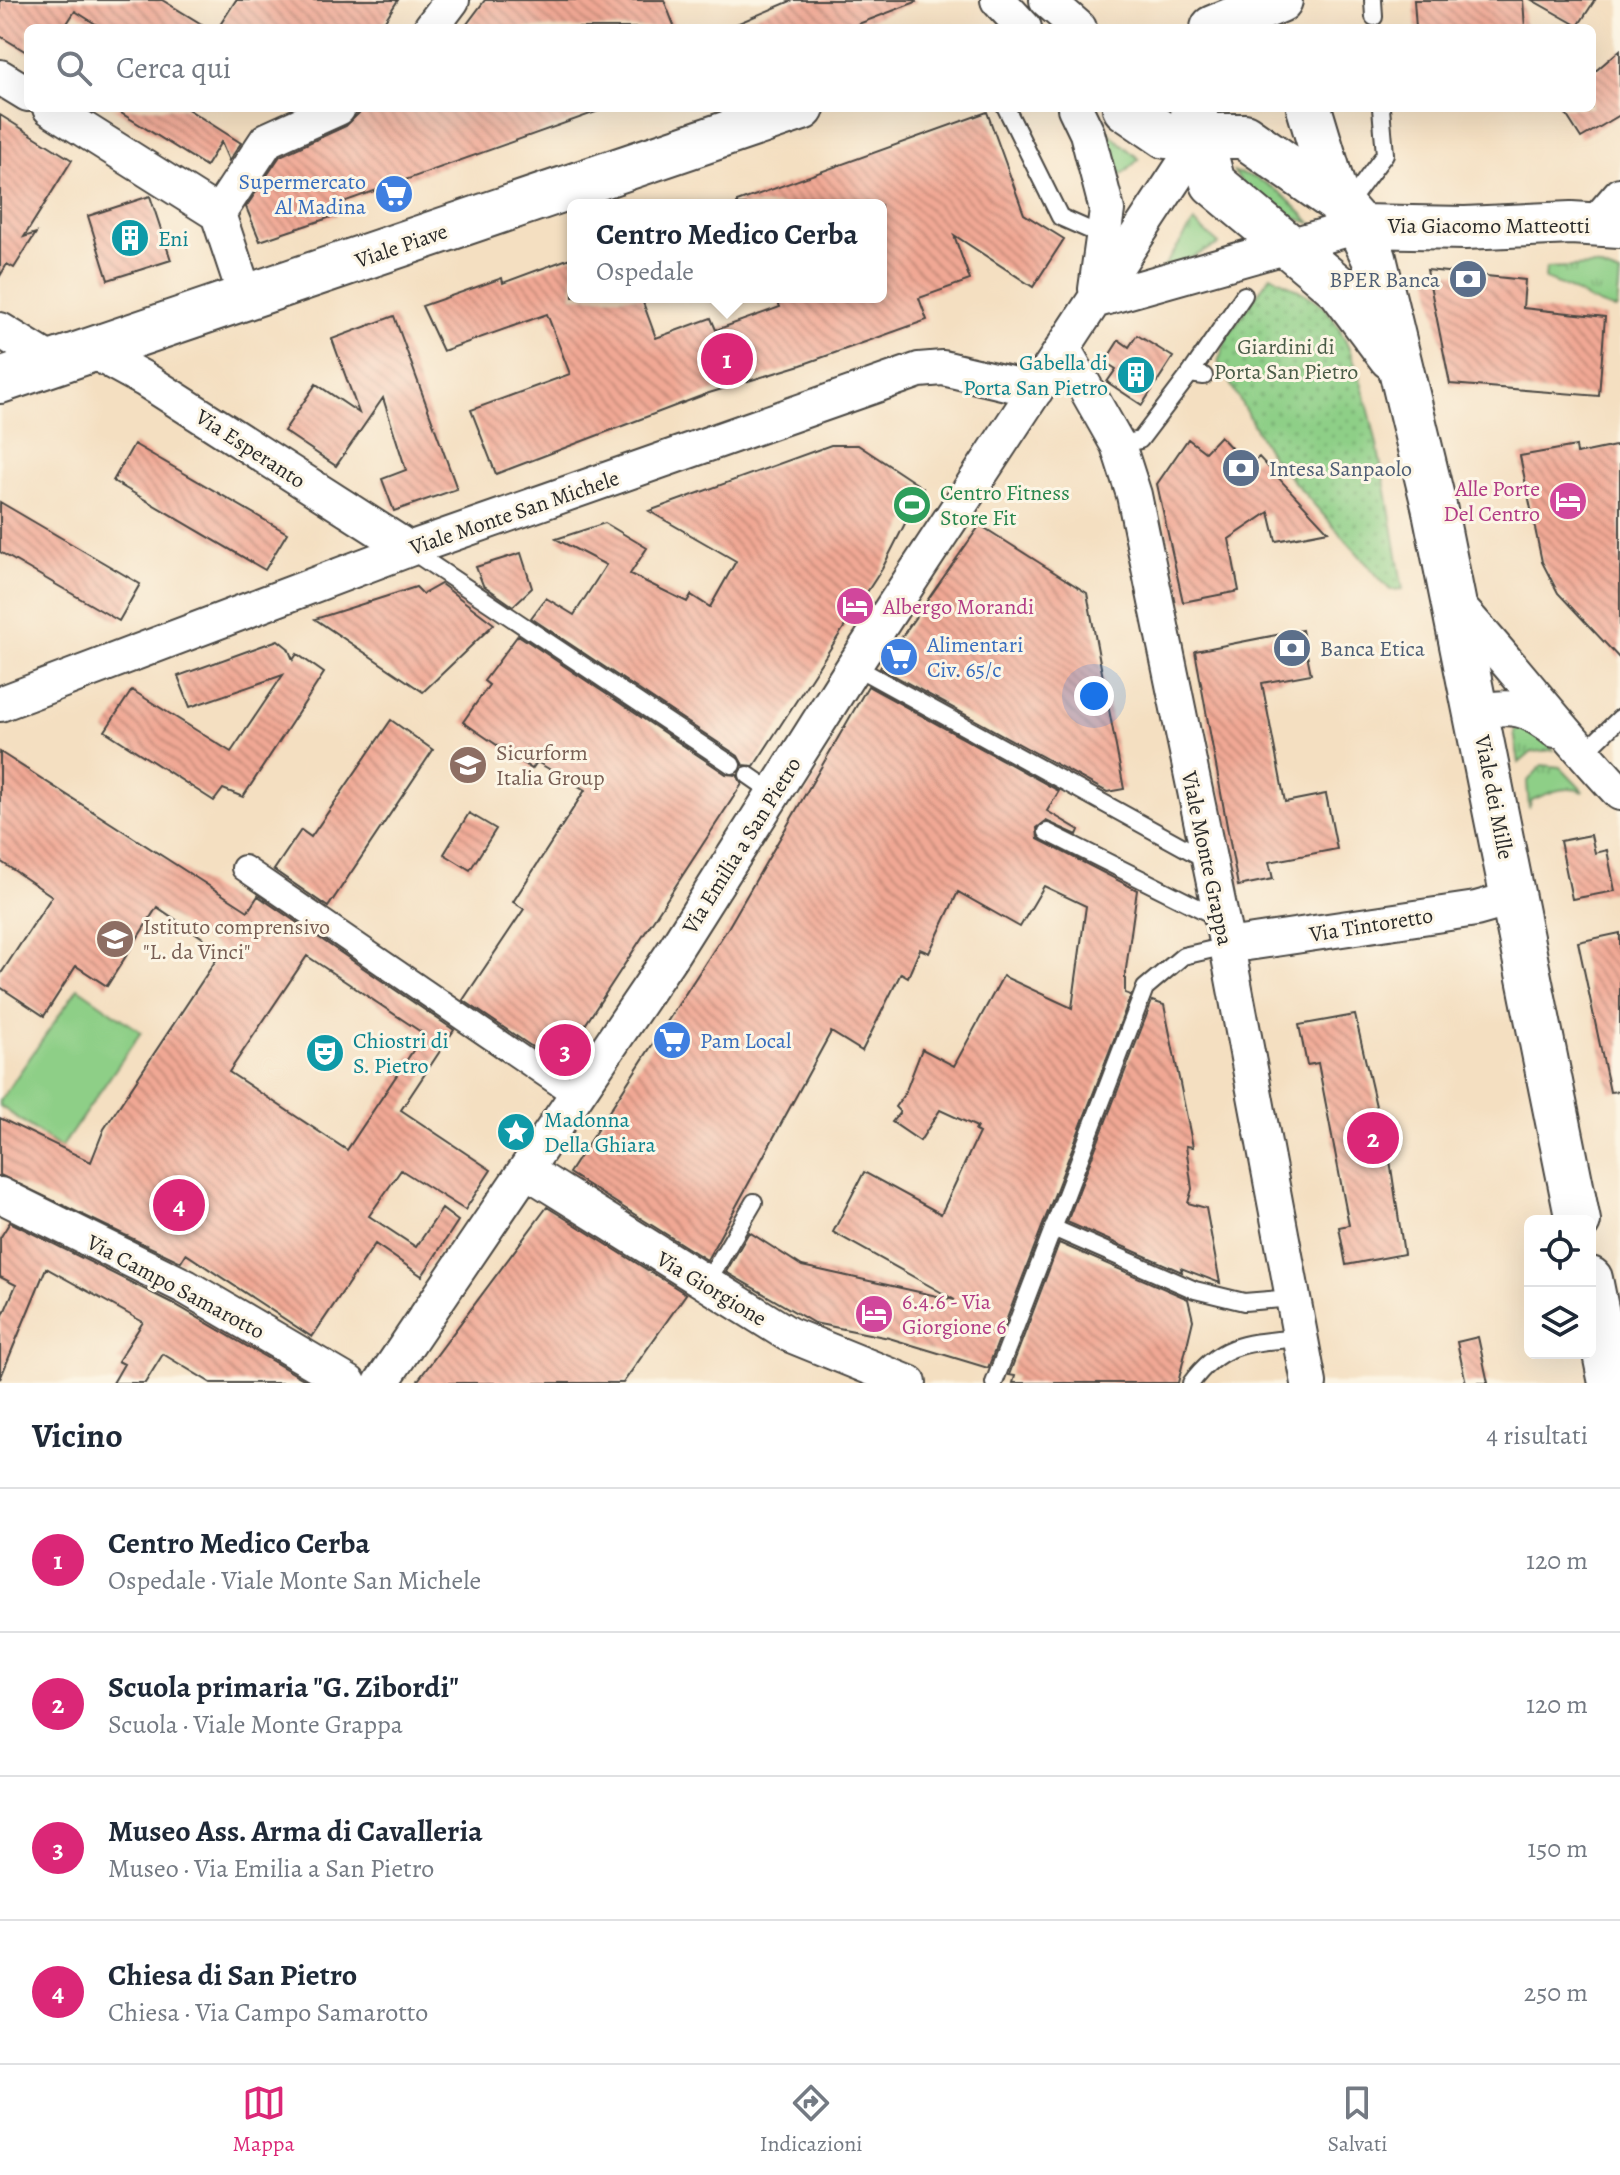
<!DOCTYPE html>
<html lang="it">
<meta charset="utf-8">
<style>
body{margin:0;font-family:Alegreya,serif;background:#f6f6f7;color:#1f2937}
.controls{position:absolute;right:24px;bottom:24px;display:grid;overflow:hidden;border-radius:12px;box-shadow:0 8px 32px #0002}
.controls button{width:72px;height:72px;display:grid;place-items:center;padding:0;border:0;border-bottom:2px solid #e0e1e3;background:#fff;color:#1f2937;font:40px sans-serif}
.you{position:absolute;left:1094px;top:696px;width:28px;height:28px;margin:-20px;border:6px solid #fff;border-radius:50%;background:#1a73e8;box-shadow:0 0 0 12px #1a73e833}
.badge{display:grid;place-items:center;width:52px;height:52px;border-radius:50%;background:#db2777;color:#fff;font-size:26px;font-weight:700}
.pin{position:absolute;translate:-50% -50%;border:4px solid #fff;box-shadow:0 2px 8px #0006}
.popup{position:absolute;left:567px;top:199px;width:320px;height:104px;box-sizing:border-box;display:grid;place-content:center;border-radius:12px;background:#fff;filter:drop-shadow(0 2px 6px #0005);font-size:26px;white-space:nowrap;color:#747a83}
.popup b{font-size:30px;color:#1f2937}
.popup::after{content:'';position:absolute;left:50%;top:100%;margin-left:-16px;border:16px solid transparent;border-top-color:#fff}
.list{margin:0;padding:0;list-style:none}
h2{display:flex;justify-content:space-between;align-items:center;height:104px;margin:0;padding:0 32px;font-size:34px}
h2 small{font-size:26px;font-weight:400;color:#747a83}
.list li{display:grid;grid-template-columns:52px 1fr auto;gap:24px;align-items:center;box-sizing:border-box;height:144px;padding:0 32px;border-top:2px solid #e0e1e3}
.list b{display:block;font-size:30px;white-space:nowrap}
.list p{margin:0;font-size:26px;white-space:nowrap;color:#747a83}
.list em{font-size:26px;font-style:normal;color:#747a83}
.icon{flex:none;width:44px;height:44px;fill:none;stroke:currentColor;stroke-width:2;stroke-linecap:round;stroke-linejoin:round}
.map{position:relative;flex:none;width:1620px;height:1383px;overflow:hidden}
.search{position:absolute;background:#fff;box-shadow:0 8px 32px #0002;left:24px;right:24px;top:24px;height:88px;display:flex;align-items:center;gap:20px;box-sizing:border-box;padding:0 28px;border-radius:12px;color:#747a83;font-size:30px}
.sheet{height:680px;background:#fff}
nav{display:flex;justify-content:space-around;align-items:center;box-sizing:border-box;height:112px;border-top:2px solid #e0e1e3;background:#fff;font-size:22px;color:#747a83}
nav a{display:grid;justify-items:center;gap:4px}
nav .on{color:#db2777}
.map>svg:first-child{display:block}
.grass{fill:url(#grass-tufts);stroke:#5c7d59;stroke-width:2}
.park{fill:url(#park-dots);stroke:#5c7d59;stroke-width:2}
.pitch{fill:#8ecf87;stroke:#5c7d59;stroke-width:2}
.building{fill:url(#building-back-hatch);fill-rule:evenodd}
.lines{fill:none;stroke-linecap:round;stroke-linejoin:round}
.service-casing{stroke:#494642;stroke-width:20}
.pedestrian-casing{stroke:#494642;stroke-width:28}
.minor-casing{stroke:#494642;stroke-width:38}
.tertiary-casing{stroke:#494642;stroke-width:46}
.secondary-casing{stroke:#494642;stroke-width:48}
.service{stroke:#fff;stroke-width:16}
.pedestrian{stroke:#fff;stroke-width:24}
.minor{stroke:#fff;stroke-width:34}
.tertiary{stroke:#fff;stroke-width:42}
.secondary{stroke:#fff;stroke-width:44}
.labels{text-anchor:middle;stroke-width:6;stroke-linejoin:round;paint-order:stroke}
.shop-label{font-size:22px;fill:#366cbe;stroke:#fcf5e5;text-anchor:start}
.street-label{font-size:22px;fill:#2b2b2b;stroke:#fcf5e5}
.culture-label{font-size:22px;fill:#0d838f;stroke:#fcf5e5;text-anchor:start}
.service-label{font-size:22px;fill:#4e5e75;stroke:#fcf5e5;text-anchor:start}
.park-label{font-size:22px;fill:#495c47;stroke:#fcf5e5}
.hotel-label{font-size:22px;fill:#b23c85;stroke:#fcf5e5;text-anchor:start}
.leisure-label{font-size:22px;fill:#27864d;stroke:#fcf5e5;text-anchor:start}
.education-label{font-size:22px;fill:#785e54;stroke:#fcf5e5;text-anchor:start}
</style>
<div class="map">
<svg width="1620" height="1383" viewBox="0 0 1620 1383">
<defs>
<pattern id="grass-tufts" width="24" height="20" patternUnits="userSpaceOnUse" patternTransform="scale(2)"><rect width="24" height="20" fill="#8ecf87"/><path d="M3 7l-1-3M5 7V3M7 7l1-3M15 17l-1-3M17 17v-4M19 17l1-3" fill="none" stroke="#74a86f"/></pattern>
<pattern id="park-dots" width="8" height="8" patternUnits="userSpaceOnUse" patternTransform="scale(2)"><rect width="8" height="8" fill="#8ecf87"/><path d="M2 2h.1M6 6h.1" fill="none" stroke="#74a86f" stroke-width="1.8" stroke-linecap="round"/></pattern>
<pattern id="building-back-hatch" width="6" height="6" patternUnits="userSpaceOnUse" patternTransform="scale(2)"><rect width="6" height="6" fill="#f1a894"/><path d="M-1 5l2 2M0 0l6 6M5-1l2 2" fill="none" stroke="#c38979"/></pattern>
</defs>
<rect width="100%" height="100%" fill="#fcf5e5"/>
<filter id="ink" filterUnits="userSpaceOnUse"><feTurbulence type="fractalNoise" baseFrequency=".0125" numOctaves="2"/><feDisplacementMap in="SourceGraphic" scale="16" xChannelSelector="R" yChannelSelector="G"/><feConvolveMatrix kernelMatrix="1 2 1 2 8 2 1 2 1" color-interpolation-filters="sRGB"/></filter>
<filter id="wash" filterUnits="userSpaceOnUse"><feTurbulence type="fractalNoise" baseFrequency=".006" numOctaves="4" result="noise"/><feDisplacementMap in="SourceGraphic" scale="32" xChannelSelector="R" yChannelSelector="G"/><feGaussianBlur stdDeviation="1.8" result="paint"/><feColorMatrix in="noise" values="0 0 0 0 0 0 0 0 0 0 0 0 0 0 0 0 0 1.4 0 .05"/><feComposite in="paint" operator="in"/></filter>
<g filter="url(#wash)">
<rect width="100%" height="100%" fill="#f4dfc1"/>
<!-- grass -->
<path class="grass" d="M1095,121L1139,159L1123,174L1111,179Z
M1234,172C1266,176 1290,200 1311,223C1278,214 1253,201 1234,172Z
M1194,222L1219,244L1159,274Z
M1596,266L1620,275L1617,309C1597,308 1570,286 1545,279L1546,268Z
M1517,725L1535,731L1554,750L1532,752L1519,763L1514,732Z
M1542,765L1560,767L1584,792C1566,784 1549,793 1532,800L1529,808L1527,782Z"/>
<!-- park -->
<path class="park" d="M1271,275C1286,284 1305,292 1319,303C1370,344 1390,523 1403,589L1390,590L1271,456L1218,362L1228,335Z"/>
<!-- pitch -->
<path class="pitch" d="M78,988L141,1032L61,1148L0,1106V1101Z"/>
<g id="blocks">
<!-- building -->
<path class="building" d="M0,0H162L208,28H102L75,11L64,28H28V53L0,36Z
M236,0H398L380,28H218Z
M485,0H664L675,28H464Z
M793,0H915L916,2L848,28H727Z
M1414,0H1523L1525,28H1416Z
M1532,0H1595L1578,26Z
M1620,50V115L1581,138L1562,108H1592V74Z
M113,108H186L241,143L229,161L221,142L206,166Z
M364,108H598L599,111L343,202L346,212L260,241L246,207L280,156L346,126Z
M987,112L1024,214L1064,239L1033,287L954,235L970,280L919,298L927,320L801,365L709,393L496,474L471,410L570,374L547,314L443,351L422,306L502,278L503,283L573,257V297H641L656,338L711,318L716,330L780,307L776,297H881V205H737V202Z
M0,115L72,160L24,237L36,233L14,268L7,264L0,276Z
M150,196L171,260L108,280L88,216Z
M1427,270L1525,280L1523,308L1605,317L1599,396L1450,384Z
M394,316L457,489L394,511L382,479L406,470L383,398L336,466L284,431L316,384L359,413L332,339Z
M1137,335L1173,357L1142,405L1107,382L1116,369L1105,362L1119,340L1129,347Z
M1220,436L1248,466L1259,457L1328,531L1276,541L1269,512L1229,539L1239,591L1183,602L1157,484L1188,439L1205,452Z
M134,444L287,533L265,570L113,481Z
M831,445H858L923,488L882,569L754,766L743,765L738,756L531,618L546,598L574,615L606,565L556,539L605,523L647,548L630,574L687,602L691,595L710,607L736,561L649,511Z
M1620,445V659L1558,593L1542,562L1520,456L1576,446L1577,454Z
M0,502L140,584L119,621L0,552Z
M980,525L1087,593L1124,789L1107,792L880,668Z
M521,553L532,588L513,606L483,585L476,567Z
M441,584L494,624L423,692L315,619L416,587L423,594Z
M1302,630L1311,674L1262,683L1285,802L1326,794L1337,849L1269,862L1273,879L1238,886L1195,651Z
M518,635L726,774L737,775L742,784L559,1065L463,1000L524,909L513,902L585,790L537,762L532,769L463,722L489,685L484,681Z
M278,640L288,648L293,660L297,654L324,673L243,797L223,789L214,801L105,731L132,690L231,752L283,675L190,707L178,676Z
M868,686L1059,791L1047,811L1079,830L1077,835L1046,821L1037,828L1038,839L1137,890L1125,976V993L1131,995L988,1368L889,1338L814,1323L726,1272L749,1232L802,1266L955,1300L833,1232L864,1172L941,1214L979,1133L975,1131L977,1127L940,1110L920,1141L892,1122L900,1112L895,1107L905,1093L922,1049L954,1066L1003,976L1072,1008L1086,906L1044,886L1020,927L958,892L929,953L920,949L908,977L901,973L862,1051L831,1032L707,1260L569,1173L728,928Z
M391,720L433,750L328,907L274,870L301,830L311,837Z
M0,752L248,911L258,896L454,1030L401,1110L491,1170L465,1210L401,1170L369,1216L416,1247L442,1209L458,1221L422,1276L375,1244L312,1337L186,1254L181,1262L0,1175V1118L91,1162L104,1129L222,951L157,907L107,986L76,966L44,1016L0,987V975L52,896L0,861ZM307,956L424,1034L347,1150L229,1072Z
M469,813L496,829L470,870L444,854Z
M1591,835L1595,853L1607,850L1615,891L1572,899L1560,841Z
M1620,933V1091L1610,1092L1578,942Z
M1152,1001L1164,1005L1193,1147L1186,1146L1192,1189L1188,1203L1206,1208L1220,1283L1181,1268L1182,1272L1067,1222Z
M1355,1015L1378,1115L1383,1114L1404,1254L1346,1265L1339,1227L1349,1225L1318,1063L1307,1065L1299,1025Z
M547,1207L686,1294L623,1383H416Z
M10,1222L176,1305L310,1383H211L163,1354L145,1383H113L124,1364L118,1361L143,1322L46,1268L0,1379V1322L16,1285L0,1277V1238Z
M1059,1243L1188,1299L1193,1320L1178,1383H1013L1015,1376L1009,1375Z
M1478,1337L1488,1383H1466L1457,1342Z"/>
</g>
</g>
<g filter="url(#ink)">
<use href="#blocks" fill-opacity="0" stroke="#494642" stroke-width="2"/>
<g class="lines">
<defs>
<path id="service" d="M1373,0L1374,17
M1006,108L1060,217L1094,232L1104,231
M1345,208L1385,154L1381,108
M1190,374L1244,295
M1118,445L1140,440L1190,374L1204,376
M410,550L732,765
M854,666L1207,860
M1583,754L1620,718
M748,775L774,793
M1047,832L1221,919
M1053,1228L1195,1290L1244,1302L1293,1298
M706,1284L754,1202
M994,1383L1145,988L1183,956L1227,946
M1191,1383C1222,1340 1252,1343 1301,1338"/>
<path id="pedestrian" d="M244,868L577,1096"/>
<path id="minor" d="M998,0L1024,28
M1047,0L1079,28
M431,28L452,0
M0,77L28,94
M50,108L218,214L246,298
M1075,108L1087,133L1107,210L1096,289
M218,214L267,140L338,108
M1595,224L1620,195
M1094,301L1359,226
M0,330L54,363
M1063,348L1118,445L1134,495L1227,946L1309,1383
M91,350L144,379L409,549
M1454,602C1512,664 1562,732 1620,793
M0,704L409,549L919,370L943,368L1036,390
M1478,711C1514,705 1526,707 1555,730
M1227,946L1476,909L1515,898
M527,1171L788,1334L909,1383
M0,1195L186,1287L349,1383
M381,1383L672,954L854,666L1203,135"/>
<path id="tertiary" d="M1359,226L1465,228L1571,223L1620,226"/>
<path id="secondary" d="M1213,28L1280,0
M1125,108L1166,136H1244L1337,201L1359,226L1374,258L1434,506L1578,1221
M1309,108L1337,201
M1193,109L1213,183L1340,289L1391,357
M0,381L802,108
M1590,1279L1611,1383"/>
</defs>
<!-- service casing -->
<use href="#service" class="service-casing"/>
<!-- pedestrian casing -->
<use href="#pedestrian" class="pedestrian-casing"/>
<!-- minor casing -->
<use href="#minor" class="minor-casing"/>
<!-- tertiary casing -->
<use href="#tertiary" class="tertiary-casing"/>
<!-- secondary casing -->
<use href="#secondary" class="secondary-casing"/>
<!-- service -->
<use href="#service" class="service"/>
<!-- pedestrian -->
<use href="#pedestrian" class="pedestrian"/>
<!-- minor -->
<use href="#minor" class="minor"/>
<!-- tertiary -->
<use href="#tertiary" class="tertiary"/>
<!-- secondary -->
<use href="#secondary" class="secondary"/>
</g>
</g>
<!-- icons -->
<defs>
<symbol id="supermarket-disc" viewBox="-11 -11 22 22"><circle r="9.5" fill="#3f7fe0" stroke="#fcf5e5"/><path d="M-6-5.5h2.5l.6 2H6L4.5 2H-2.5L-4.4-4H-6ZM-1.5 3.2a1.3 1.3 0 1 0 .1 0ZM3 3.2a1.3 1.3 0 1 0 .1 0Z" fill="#fff"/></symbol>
<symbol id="building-disc" viewBox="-11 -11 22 22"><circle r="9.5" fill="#0f9aa8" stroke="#fcf5e5"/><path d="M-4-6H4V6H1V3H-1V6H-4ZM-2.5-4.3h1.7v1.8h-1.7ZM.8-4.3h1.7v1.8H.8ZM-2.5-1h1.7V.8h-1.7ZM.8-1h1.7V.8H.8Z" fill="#fff"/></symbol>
<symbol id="bank-disc" viewBox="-11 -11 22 22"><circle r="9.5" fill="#5c6f8a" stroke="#fcf5e5"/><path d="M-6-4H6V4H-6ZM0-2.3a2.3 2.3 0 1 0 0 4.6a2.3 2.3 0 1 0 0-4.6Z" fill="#fff"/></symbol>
<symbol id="hotel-disc" viewBox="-11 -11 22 22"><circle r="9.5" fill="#d1479c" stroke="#fcf5e5"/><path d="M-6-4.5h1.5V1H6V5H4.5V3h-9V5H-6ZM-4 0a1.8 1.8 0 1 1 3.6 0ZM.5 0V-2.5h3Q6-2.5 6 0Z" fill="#fff"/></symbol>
<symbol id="stadium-disc" viewBox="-11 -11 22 22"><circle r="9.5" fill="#2e9e5b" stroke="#fcf5e5"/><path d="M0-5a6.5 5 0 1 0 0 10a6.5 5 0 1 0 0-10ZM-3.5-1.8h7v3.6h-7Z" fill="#fff"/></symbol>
<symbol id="university-disc" viewBox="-11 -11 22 22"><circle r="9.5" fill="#8d6e63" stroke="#fcf5e5"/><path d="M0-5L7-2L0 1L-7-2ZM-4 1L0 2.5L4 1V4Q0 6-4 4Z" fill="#fff"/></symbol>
<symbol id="school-disc" viewBox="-11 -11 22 22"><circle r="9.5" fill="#8d6e63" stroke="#fcf5e5"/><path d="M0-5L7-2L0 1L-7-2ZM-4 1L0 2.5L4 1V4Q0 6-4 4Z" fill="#fff"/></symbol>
<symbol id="theatre-disc" viewBox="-11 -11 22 22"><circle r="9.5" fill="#0f9aa8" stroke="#fcf5e5"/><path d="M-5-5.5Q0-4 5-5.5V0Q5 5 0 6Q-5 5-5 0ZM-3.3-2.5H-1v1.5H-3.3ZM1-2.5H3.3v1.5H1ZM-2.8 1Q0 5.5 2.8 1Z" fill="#fff"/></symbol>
<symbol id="sight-disc" viewBox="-11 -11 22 22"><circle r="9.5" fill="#0f9aa8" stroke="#fcf5e5"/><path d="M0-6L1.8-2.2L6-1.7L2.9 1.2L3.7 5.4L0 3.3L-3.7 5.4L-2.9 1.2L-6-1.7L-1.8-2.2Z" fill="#fff"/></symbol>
</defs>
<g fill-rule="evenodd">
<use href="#supermarket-disc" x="372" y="172" width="44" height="44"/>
<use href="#building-disc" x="108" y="216" width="44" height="44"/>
<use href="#bank-disc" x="1446" y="257" width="44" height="44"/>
<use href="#building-disc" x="1114" y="353" width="44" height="44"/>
<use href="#bank-disc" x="1219" y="446" width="44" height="44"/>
<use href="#hotel-disc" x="1546" y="479" width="44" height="44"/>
<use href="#stadium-disc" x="890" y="483" width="44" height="44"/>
<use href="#hotel-disc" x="833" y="584" width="44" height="44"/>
<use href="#bank-disc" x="1270" y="626" width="44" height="44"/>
<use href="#supermarket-disc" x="877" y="635" width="44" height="44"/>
<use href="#university-disc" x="446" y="743" width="44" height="44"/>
<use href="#school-disc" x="93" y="917" width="44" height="44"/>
<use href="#supermarket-disc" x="650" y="1018" width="44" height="44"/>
<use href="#theatre-disc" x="303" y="1031" width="44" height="44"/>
<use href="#sight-disc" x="494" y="1110" width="44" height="44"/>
<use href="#hotel-disc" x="852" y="1292" width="44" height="44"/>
</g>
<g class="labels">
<!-- shop labels -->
<g class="shop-label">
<text x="366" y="189" text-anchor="end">Supermercato<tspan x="366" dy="25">Al Madina</tspan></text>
<text x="927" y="652">Alimentari<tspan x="927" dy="25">Civ. 65/c</tspan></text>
<text x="700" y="1048">Pam Local</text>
</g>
<!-- street labels -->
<g class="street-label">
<text x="1489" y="233">Via Giacomo Matteotti</text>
<text transform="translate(401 245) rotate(-19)" y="8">Viale Piave</text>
<text transform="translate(251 448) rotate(33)" y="8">Via Esperanto</text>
<text transform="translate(514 512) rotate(-19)" y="8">Viale Monte San Michele</text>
<text transform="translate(1495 797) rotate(79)" y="8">Viale dei Mille</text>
<text transform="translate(741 845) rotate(-58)" y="8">Via Emilia a San Pietro</text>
<text transform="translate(1208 858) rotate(78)" y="8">Viale Monte Grappa</text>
<text transform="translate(1371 924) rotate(-9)" y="8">Via Tintoretto</text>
<text transform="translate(176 1286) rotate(28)" y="8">Via Campo Samarotto</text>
<text transform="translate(712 1288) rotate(31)" y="8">Via Giorgione</text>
</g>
<!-- culture labels -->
<g class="culture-label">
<text x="158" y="246">Eni</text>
<text x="1108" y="370" text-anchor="end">Gabella di<tspan x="1108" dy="25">Porta San Pietro</tspan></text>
<text x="353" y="1048">Chiostri di<tspan x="353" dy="25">S. Pietro</tspan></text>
<text x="544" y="1127">Madonna<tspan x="544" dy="25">Della Ghiara</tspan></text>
</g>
<!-- service labels -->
<g class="service-label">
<text x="1440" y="287" text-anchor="end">BPER Banca</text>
<text x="1269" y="476">Intesa Sanpaolo</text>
<text x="1320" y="656">Banca Etica</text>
</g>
<!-- park labels -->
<g class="park-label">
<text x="1286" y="354">Giardini di<tspan x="1286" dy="25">Porta San Pietro</tspan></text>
</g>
<!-- hotel labels -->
<g class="hotel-label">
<text x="1540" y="496" text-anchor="end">Alle Porte<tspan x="1540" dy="25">Del Centro</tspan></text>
<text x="883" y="614">Albergo Morandi</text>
<text x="902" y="1309">6.4.6 - Via<tspan x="902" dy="25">Giorgione 6</tspan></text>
</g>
<!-- leisure labels -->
<g class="leisure-label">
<text x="940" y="500">Centro Fitness<tspan x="940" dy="25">Store Fit</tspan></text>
</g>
<!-- education labels -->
<g class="education-label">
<text x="496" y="760">Sicurform<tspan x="496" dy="25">Italia Group</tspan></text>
<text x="143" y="934">Istituto comprensivo<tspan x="143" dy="25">"L. da Vinci"</tspan></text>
</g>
</g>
</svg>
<div class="controls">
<button><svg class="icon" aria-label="locate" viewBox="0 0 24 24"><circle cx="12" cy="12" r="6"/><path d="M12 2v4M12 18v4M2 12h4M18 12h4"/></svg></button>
<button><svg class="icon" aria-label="layers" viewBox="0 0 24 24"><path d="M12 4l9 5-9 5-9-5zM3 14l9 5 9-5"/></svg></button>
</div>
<div class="you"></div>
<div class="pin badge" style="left:727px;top:359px">1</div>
<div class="popup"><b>Centro Medico Cerba</b>Ospedale</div>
<div class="pin badge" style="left:1373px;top:1138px">2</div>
<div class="pin badge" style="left:565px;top:1050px">3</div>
<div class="pin badge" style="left:179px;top:1205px">4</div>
<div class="search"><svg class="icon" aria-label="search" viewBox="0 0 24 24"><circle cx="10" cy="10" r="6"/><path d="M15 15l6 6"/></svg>Cerca qui</div>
</div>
<section class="sheet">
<h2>Vicino<small>4 risultati</small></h2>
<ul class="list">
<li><span class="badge">1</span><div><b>Centro Medico Cerba</b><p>Ospedale · Viale Monte San Michele</p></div><em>120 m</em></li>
<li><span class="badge">2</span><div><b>Scuola primaria &quot;G. Zibordi&quot;</b><p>Scuola · Viale Monte Grappa</p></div><em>120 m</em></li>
<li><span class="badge">3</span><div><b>Museo Ass. Arma di Cavalleria</b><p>Museo · Via Emilia a San Pietro</p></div><em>150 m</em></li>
<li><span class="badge">4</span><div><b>Chiesa di San Pietro</b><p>Chiesa · Via Campo Samarotto</p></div><em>250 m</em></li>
</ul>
</section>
<nav>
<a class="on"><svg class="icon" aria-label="map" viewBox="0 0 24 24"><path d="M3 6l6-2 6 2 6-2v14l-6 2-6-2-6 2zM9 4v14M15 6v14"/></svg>Mappa</a>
<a><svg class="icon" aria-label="directions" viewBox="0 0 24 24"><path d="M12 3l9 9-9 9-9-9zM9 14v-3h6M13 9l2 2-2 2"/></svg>Indicazioni</a>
<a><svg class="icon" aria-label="saved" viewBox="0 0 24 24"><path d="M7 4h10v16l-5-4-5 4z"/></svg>Salvati</a>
</nav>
